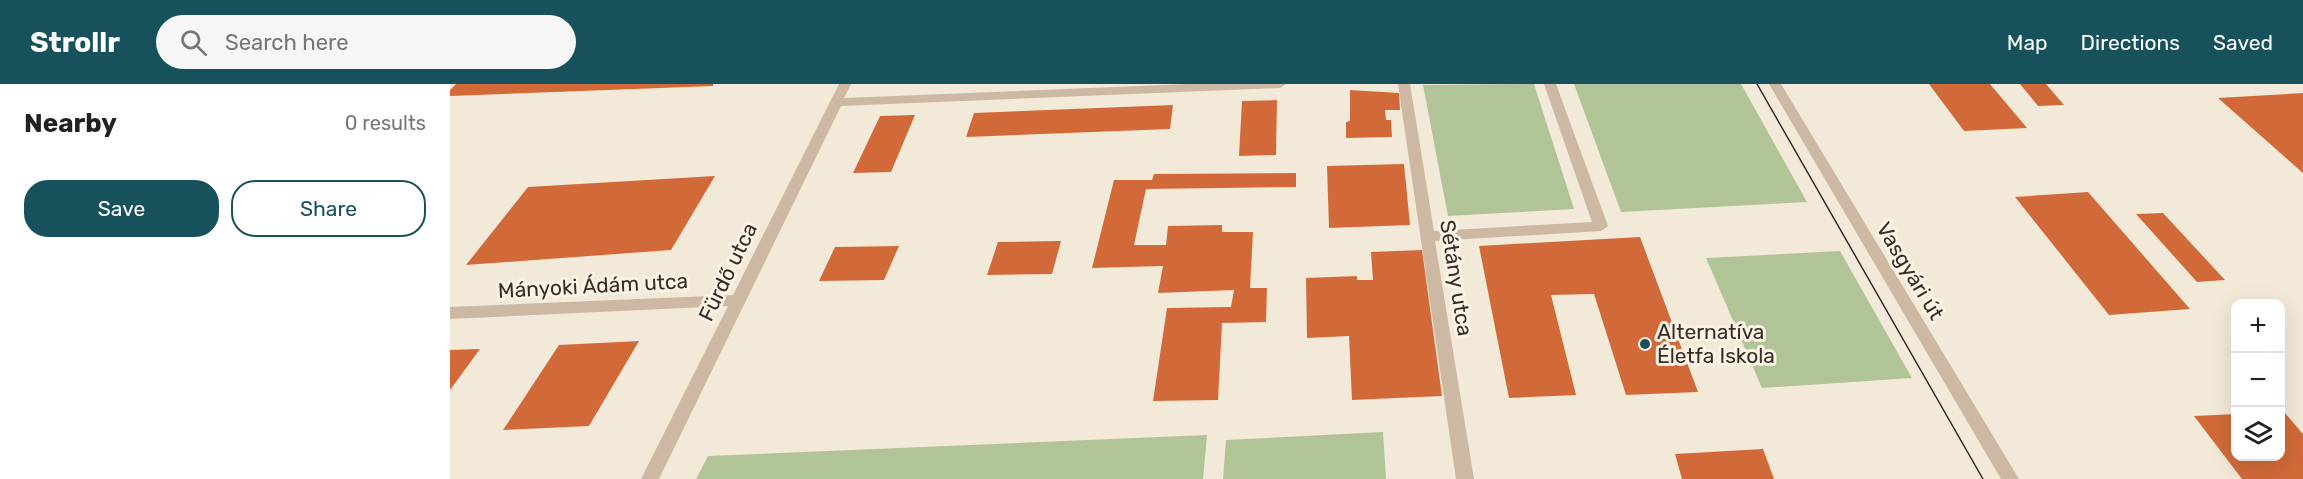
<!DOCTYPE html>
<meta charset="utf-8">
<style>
body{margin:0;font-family:Rubik,sans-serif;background:#f6f6f6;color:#222}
.controls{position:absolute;right:18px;bottom:18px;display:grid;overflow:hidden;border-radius:12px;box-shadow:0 6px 24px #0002}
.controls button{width:54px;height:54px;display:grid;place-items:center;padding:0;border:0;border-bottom:2px solid #e0e0e0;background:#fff;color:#222;font:30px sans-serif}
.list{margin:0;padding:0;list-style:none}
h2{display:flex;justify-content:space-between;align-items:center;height:78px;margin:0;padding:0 24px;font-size:26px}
h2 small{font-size:20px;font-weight:400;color:#767676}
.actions{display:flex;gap:12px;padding:18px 24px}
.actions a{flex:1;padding:14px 0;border:2px solid #17525c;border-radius:24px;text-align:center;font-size:21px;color:#17525c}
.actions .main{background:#17525c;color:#fff}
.icon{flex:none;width:33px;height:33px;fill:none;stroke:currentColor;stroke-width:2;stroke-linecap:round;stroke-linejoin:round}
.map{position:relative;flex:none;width:1853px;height:395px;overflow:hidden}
header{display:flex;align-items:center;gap:36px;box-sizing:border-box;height:84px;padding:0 30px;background:#17525c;color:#fff}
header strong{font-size:28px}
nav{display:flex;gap:33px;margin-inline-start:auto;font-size:21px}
.search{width:420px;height:54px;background:#f6f6f6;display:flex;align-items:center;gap:15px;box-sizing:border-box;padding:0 21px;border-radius:33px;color:#767676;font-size:22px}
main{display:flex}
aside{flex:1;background:#fff}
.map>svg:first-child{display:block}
.green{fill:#b1c497}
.building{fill:#d16a38}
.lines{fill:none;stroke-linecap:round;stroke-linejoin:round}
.minor{fill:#cdb9a3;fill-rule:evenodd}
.tram{stroke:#372c26;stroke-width:1.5}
.poi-dot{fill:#17525c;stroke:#fbf2e5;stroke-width:2}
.labels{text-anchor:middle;stroke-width:6;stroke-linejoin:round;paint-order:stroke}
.street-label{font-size:21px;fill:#372c26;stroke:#fbf2e5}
.poi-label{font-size:21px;fill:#372c26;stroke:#fbf2e5;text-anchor:start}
</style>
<header>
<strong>Strollr</strong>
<div class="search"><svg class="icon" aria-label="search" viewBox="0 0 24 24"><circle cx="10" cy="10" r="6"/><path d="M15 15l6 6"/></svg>Search here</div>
<nav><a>Map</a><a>Directions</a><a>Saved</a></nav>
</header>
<main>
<aside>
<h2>Nearby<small>0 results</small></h2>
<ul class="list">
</ul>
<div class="actions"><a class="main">Save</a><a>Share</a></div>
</aside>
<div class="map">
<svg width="1853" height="395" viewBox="0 0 1853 395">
<rect width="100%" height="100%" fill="#f3e9d8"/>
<!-- green -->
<path class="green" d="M1084,0L1124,125L998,132L973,1Z
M1124,0H1291L1357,118L1171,128Z
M1390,167L1462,294L1312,304L1256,174Z
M933,348L936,395H773L776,356Z
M757,351L753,395H246L258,372Z"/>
<!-- building -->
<path class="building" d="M6,0H263V2L0,12V6Z
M1479,0H1540L1577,44L1514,47Z
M1570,0H1596L1614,21L1588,22Z
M900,6L949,9L950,26H935L936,36H941L942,53L896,54V38L900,37Z
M1853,9V89L1768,14Z
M827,16L826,71L789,72L792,17Z
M723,21L720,45L516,53L524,29Z
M465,31L441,88L403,89L430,32Z
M954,80L960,141L879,144L877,82Z
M846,89V103L696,105L684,161H716L718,142L772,141V148H803L800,204H817L816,238L772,239L768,316L703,317L717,224L781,223L784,206L708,209L713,182L642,184L664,96H702L704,90Z
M265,92L221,166L16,181L78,103Z
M1638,108L1740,225L1659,231L1565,113Z
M1713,129L1775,196L1747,198L1686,130Z
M1190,153L1248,308L1176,311L1144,210L1101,211L1126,311L1059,314L1029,162Z
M611,157L602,190L537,191L548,158Z
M449,162L434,196L369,197L385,163Z
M972,166L992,312L902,316L899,252L857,254L856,194L907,192V196H923L921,168Z
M189,257L139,342L53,346L109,261Z
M30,265L0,306V266Z
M1830,328H1834L1853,350V395H1792L1744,332L1786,330V372H1830Z
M1313,365L1324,395H1232L1225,370Z"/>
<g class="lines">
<!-- minor -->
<path class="minor" d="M389,0H401L394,14L739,0H836L830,4L391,22L209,395H191L278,222L0,235V223L283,211Z
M948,0H960L984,147L1142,138L1094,0H1106L1158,142L1151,147L985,157L1024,395H1006Z
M1319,0H1331L1569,395H1551Z"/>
<!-- tram -->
<path class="tram" d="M1307,0L1533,395"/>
</g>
<!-- markers -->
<circle class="poi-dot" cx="1195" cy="260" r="6"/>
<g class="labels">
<!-- street labels -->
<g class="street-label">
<text transform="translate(1460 187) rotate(59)" y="7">Vasgyári út</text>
<text transform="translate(278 188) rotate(-64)" y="7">Fürdő utca</text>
<text transform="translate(1006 194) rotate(81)" y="7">Sétány utca</text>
<text transform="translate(143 202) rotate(-3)" y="7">Mányoki Ádám utca</text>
</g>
<!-- poi labels -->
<g class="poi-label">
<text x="1207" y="255">Alternatíva<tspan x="1207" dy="24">Életfa Iskola</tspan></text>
</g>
</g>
</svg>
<div class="controls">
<button>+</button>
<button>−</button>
<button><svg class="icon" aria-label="layers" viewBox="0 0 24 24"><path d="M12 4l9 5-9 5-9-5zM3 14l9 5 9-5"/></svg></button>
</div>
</div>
</main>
